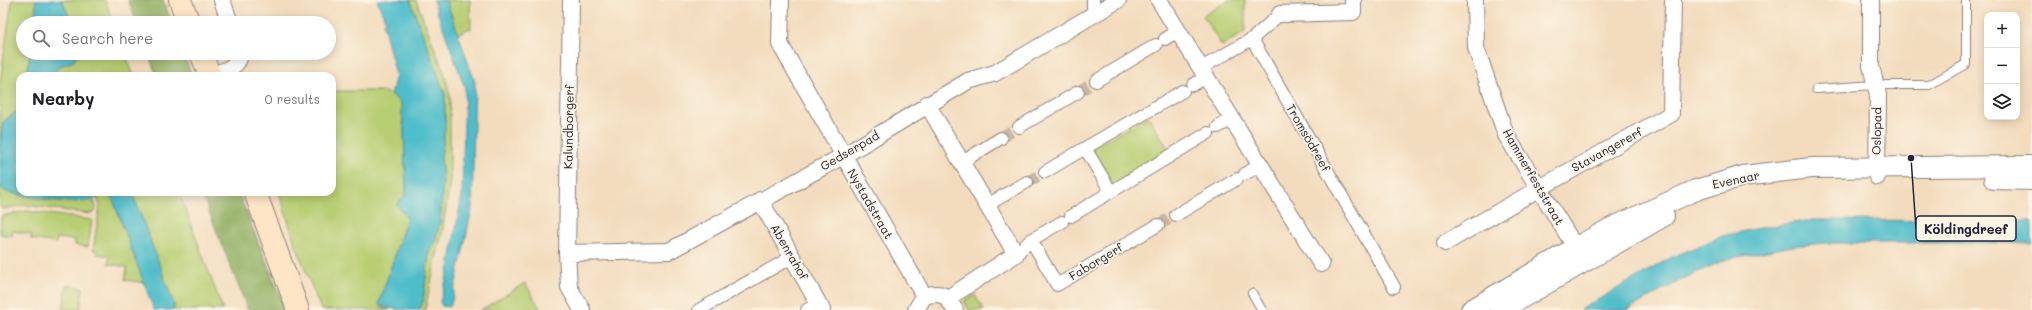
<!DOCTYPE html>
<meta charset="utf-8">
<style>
body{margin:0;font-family:Mali,sans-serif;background:#f2f2f2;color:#202124}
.controls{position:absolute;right:12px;top:12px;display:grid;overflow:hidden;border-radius:8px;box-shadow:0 2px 10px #0003}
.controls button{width:36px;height:36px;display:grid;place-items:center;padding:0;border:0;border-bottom:1px solid #e0e0e0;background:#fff;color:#202124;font:20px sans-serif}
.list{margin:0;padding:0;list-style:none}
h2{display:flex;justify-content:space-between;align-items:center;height:52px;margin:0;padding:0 16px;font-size:17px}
h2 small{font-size:13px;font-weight:400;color:#757577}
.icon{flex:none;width:22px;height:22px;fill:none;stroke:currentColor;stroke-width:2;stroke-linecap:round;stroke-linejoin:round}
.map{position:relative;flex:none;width:2032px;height:310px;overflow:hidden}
.search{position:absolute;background:#fff;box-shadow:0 2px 10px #0003;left:16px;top:16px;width:320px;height:44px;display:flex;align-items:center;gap:10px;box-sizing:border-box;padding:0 14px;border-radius:22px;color:#757577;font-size:15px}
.panel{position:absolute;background:#fff;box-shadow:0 2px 10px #0003;left:16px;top:72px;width:320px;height:124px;border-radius:12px}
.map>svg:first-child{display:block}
.green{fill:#b8ce73;stroke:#6d7857}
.forest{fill:#92b165;stroke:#5a6a50}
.water{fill:#50bdca;stroke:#397082}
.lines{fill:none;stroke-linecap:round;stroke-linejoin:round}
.pedestrian-tunnel{stroke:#c9b7a3;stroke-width:12;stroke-dasharray:12 6;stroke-linecap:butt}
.service-casing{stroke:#8a7f7c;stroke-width:10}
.pedestrian-casing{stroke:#8a7f7c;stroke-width:14}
.minor-casing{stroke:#8a7f7c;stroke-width:18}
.tertiary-casing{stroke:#8a7f7c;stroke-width:22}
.secondary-casing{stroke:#8a7f7c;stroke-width:24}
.service{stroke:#fff;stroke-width:8}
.pedestrian{stroke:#fff;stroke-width:12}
.minor{stroke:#fff;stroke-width:16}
.tertiary{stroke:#fff;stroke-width:20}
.secondary{stroke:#fde5c5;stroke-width:22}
.labels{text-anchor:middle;stroke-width:3.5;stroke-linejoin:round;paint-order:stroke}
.street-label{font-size:12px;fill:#22223b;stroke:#fcf5e5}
.leader{fill:none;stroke:#22223b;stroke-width:1.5}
.callout-dot{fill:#22223b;stroke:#fcf5e5;stroke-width:1.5}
.callout{fill:#fcf5e5;stroke:#22223b;stroke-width:1.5}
.callout-label{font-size:13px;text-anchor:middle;font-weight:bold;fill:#22223b}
</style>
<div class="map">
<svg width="2032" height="310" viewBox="0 0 2032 310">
<rect width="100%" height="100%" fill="#fcf5e5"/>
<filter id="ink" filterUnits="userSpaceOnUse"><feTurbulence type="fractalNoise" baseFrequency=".025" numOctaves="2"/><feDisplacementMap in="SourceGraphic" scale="8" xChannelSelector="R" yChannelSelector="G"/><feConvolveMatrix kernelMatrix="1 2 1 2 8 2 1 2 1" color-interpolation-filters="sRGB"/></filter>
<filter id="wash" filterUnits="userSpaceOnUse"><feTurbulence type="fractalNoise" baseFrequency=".012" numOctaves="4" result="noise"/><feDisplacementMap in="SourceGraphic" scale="16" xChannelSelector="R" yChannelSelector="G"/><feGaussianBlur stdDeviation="0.9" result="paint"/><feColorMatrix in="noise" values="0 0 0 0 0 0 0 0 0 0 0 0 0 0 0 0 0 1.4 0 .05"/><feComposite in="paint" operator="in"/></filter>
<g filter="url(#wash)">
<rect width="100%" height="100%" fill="#f3dcbd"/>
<!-- green -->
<path class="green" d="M12,0H36L35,23H23V53H30L27,76H20V109L3,122L0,146V82Z
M62,0H105L114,23H72Z
M410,0H416L445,75L450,96V181L443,228L425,310H419L423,302L429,252L434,245L440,222L443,183L441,157L445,128V94Z
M446,0H470L471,29H467L458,34Z
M1228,0H1245V32L1222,46L1203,16Z
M78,53H125L134,76H49L62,65L74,61Z
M332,91H379L391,94L401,103L404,130L406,194L397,204L407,218L379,304L381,307L390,310H321L296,246L279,192H332Z
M1148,116L1169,150L1112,185L1091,149Z
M0,185L3,189L10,193L66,201L93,199L96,207L95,212L90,214L25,205L2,209L0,206Z
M132,192H179L223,310H174V304Z
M106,195L112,197L145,283L125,280L127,267L108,264L110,256L97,254L98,251L93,250L100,205L97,197Z
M27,211L92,220L88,247L75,245V240L57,238L56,243L31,239V234L13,231L12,236L0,234L1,216Z
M525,283L541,310H481Z
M67,285L83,288L80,310L63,309Z
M975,295L984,310H969L964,301Z"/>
<!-- forest -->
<path class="forest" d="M128,0H163L172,23H137Z
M148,53H183L192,76H157Z
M201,192H238L286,310H248Z"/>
<!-- water -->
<path class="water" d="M36,0H62L72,23H35Z
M377,0H410L445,94V128L441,157L443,183L440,222L434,245L429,252L423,302L419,310C409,310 385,310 379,304L407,218L397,204L406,194L404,130L401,103L391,94L396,76L383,23L386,22Z
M433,0H446L475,82L472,209L451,305L449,307L442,306L440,302L448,272L462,195L465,88Z
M30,53H78L74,61L62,65L49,76H27Z
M20,109V192H132L174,304V310H154L112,197C102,193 96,200 85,201C61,204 34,197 10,193L4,191L0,185V146L3,122Z
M1813,220L2032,221V243H1825L1793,246L1727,259L1687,277L1627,310H1580L1670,258L1722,236L1759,228Z"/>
</g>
<g filter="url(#ink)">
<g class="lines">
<!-- pedestrian-tunnel -->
<path class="pedestrian-tunnel" d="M1078,92L1096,81
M1001,138L1019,127
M1027,182L1045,172
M1158,225L1176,215"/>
<defs>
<path id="service" d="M1816,89L1875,85H1929L1966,64V0
M1252,293L1262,310"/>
<path id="pedestrian" d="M1093,0V14
M1165,39L1178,31
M1252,39L1280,14
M1201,68L1252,39L1394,287
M1096,81L1156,45
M1193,85L1206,77
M1019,127L1078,92
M1218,127L1232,119
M1085,148L1183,91
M962,162L1001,138
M1045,172L1085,148L1111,192
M1245,174L1260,165
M987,205L1027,182
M1176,215L1237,179
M1071,216L1208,133
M1031,240L1062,222
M1016,254L1031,240L1057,285L1158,225
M699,310L792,257
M807,310L819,303"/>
<path id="minor" d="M222,0L230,23
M571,0L567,253L569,287L582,310
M781,0L780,44L924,296
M1159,0L1321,264
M1475,0L1476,48L1506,135L1569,237L1579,259
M1871,0V66L1878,95L1877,177
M1280,14L1353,12V0
M210,76C222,71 240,68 240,53
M927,104L1016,254L948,298
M760,200L822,310
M1445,243L1538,189L1671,114L1673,0
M567,253L669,251L843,156L968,81L995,73L1007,66L1118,0
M916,310L924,296C942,291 946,295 955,310"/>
<path id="tertiary" d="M1994,179L2032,180
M1471,310L1573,249L1609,229L1696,190L1743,176L1811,168L2032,166
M1501,310L1664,216"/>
<path id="secondary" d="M180,0L189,23
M201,53L210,76
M255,192L298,310"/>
</defs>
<!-- service casing -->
<use href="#service" class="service-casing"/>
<!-- pedestrian casing -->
<use href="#pedestrian" class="pedestrian-casing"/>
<!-- minor casing -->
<use href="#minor" class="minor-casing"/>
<!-- tertiary casing -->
<use href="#tertiary" class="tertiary-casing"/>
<!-- secondary casing -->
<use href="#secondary" class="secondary-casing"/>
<!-- service -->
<use href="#service" class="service"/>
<!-- pedestrian -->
<use href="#pedestrian" class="pedestrian"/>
<!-- minor -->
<use href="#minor" class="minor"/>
<!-- tertiary -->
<use href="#tertiary" class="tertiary"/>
<!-- secondary -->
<use href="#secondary" class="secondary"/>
</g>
</g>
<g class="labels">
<!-- street labels -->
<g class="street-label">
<text transform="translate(569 127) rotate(-89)" y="4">Kalundborgerf</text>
<text transform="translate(1877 131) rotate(-89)" y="4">Oslopad</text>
<text transform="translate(1308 138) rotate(60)" y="4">Tromsödreef</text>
<text transform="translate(1607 150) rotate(-29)" y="4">Stavangererf</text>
<text transform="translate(850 151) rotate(-30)" y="4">Gedserpad</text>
<text transform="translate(1533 177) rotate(60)" y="4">Hammerfeststraat</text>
<text transform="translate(1736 180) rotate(-12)" y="4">Evenaar</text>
<text transform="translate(870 204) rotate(60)" y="4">Nystadstraat</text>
<text transform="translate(789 252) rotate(60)" y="4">Abenrahof</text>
<text transform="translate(1096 262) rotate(-31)" y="4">Faborgerf</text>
</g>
</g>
<!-- callouts -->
<path class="leader" d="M1911 158L1916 229"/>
<circle class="callout-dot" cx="1911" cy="158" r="4"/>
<rect class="callout" x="1916" y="216" width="100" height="25" rx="4"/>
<g class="callout-label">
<text x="1966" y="234">Köldingdreef</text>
</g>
</svg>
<div class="controls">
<button>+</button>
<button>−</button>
<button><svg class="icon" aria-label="layers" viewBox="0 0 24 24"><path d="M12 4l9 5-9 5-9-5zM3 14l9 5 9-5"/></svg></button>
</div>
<div class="search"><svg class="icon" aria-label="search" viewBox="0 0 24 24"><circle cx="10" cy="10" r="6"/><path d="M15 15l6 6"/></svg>Search here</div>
<section class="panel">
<h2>Nearby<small>0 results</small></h2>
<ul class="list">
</ul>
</section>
</div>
